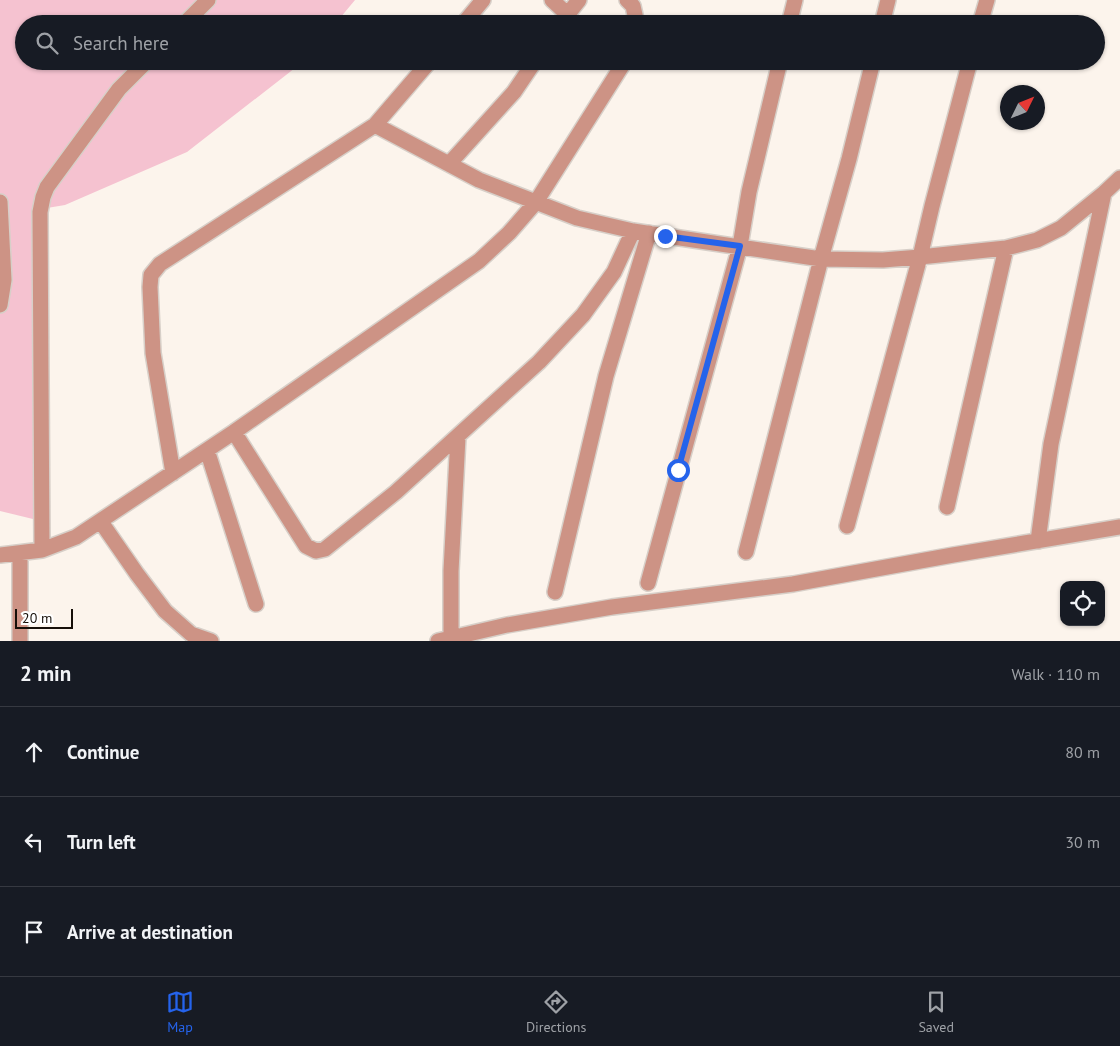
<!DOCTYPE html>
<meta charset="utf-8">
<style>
body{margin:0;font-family:"PT Sans",sans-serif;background:#242831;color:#f1f3f6}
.controls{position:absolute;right:15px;bottom:15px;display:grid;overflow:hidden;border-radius:10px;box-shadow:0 1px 4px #0004}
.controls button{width:45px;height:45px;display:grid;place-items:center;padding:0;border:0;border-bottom:1px solid #363941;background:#171b24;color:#f1f3f6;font:25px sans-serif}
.compass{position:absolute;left:1000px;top:85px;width:45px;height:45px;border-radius:50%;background:#171b24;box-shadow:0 1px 4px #0004;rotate:47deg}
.scale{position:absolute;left:15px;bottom:12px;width:58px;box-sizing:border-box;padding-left:5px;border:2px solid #160f09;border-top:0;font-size:14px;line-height:18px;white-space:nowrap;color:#160f09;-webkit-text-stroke:4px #fff;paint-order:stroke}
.stop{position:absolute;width:15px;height:15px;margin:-11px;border:4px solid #2563eb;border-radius:50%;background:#fff}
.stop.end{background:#2563eb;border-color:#fff;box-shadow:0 1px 5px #0008}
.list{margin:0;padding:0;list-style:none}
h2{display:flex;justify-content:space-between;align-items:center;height:65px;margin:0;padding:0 20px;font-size:21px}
h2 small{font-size:16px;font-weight:400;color:#9ea1a6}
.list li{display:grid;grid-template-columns:32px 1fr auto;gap:15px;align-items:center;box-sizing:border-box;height:90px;padding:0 20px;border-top:1px solid #363941}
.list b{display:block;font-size:19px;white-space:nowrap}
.list em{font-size:16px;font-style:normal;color:#9ea1a6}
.icon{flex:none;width:28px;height:28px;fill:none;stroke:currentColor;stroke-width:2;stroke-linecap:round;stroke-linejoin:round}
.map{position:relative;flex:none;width:1120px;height:641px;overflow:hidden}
.search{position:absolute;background:#171b24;box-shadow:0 1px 4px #0004;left:15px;right:15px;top:15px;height:55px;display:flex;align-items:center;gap:12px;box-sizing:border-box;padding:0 18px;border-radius:28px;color:#9ea1a6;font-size:19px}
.sheet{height:335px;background:#171b24}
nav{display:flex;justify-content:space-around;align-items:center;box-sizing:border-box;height:70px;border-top:1px solid #363941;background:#171b24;font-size:14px;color:#9ea1a6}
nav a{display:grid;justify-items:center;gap:2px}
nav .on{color:#2563eb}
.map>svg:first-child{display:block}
.green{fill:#f5c2d0}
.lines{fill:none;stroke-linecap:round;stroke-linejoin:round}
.minor-casing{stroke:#d7cfc8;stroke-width:18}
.minor{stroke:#cd9385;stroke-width:15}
.route{stroke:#2563eb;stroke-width:6}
</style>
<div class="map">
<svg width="1120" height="641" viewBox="0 0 1120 641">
<rect width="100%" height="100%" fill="#fcf4ec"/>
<!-- green -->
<path class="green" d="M0,0H355L335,24H24V61H304L187,152L65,205L35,210L33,519L0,511Z"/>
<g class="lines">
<defs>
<path id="minor" d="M552,0L567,14
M627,0L633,6L637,24
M184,24L208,0
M463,24L483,0
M560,24L579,0
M789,24L795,0
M882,24L888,0
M980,24L987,0
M375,125L479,180L577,218L633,231L821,259L883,260L920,257L1006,248L1037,240L1061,228L1104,193L1120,178
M449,164L514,92L535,61
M0,202L4,280L0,305
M234,432L306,546L316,551L325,549L396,492L539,362L583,315L614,272L633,231
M207,450L256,604
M173,473L153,353L150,287L151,275L160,264L375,125L430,61
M947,507L1006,248
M101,522L137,574L165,611L191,634L211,641
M847,526L920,257L932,206L970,61
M1038,541L1051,444L1104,193
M42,550L40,212L43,197L47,187L119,89L147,61
M746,552L821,259L849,159L873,61
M20,553V641
M0,555L42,550L76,537L234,432L479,261L509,233L536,202L625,61
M648,583L740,246L749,192L780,61
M555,592L606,376L649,233
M451,638V571L458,437
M438,641L507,625L612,607L793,584L953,555L1120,527"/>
</defs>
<!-- minor casing -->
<use href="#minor" class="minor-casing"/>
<!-- minor -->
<use href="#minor" class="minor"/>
</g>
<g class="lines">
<!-- route -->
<path class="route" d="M665,236L740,246L678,470"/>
</g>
</svg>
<div class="controls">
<button><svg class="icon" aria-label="locate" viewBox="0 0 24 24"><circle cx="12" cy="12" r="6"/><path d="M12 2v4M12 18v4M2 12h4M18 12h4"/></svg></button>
</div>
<svg class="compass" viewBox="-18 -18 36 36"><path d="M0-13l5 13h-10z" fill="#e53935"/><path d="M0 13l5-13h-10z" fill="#9ea1a6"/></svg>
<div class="scale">20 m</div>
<div class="stop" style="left:678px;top:470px"></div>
<div class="stop end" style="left:665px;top:236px"></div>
<div class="search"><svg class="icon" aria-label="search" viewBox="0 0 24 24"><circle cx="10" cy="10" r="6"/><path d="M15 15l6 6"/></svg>Search here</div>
</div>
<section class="sheet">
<h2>2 min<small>Walk · 110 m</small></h2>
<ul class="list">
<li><svg class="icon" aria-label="ahead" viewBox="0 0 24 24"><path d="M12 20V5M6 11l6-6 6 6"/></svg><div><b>Continue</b></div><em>80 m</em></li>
<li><svg class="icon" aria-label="left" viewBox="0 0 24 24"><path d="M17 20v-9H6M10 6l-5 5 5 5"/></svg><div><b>Turn left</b></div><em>30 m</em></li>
<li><svg class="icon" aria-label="arrive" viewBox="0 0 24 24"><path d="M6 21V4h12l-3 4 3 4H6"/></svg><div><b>Arrive at destination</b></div></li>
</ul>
</section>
<nav>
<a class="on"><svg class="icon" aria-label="map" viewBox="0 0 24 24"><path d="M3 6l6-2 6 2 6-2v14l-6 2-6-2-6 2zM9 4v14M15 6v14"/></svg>Map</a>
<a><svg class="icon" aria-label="directions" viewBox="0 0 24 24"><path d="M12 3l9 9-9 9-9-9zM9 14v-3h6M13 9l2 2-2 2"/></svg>Directions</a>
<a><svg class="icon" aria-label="saved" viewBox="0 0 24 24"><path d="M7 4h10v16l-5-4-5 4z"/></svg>Saved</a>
</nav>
